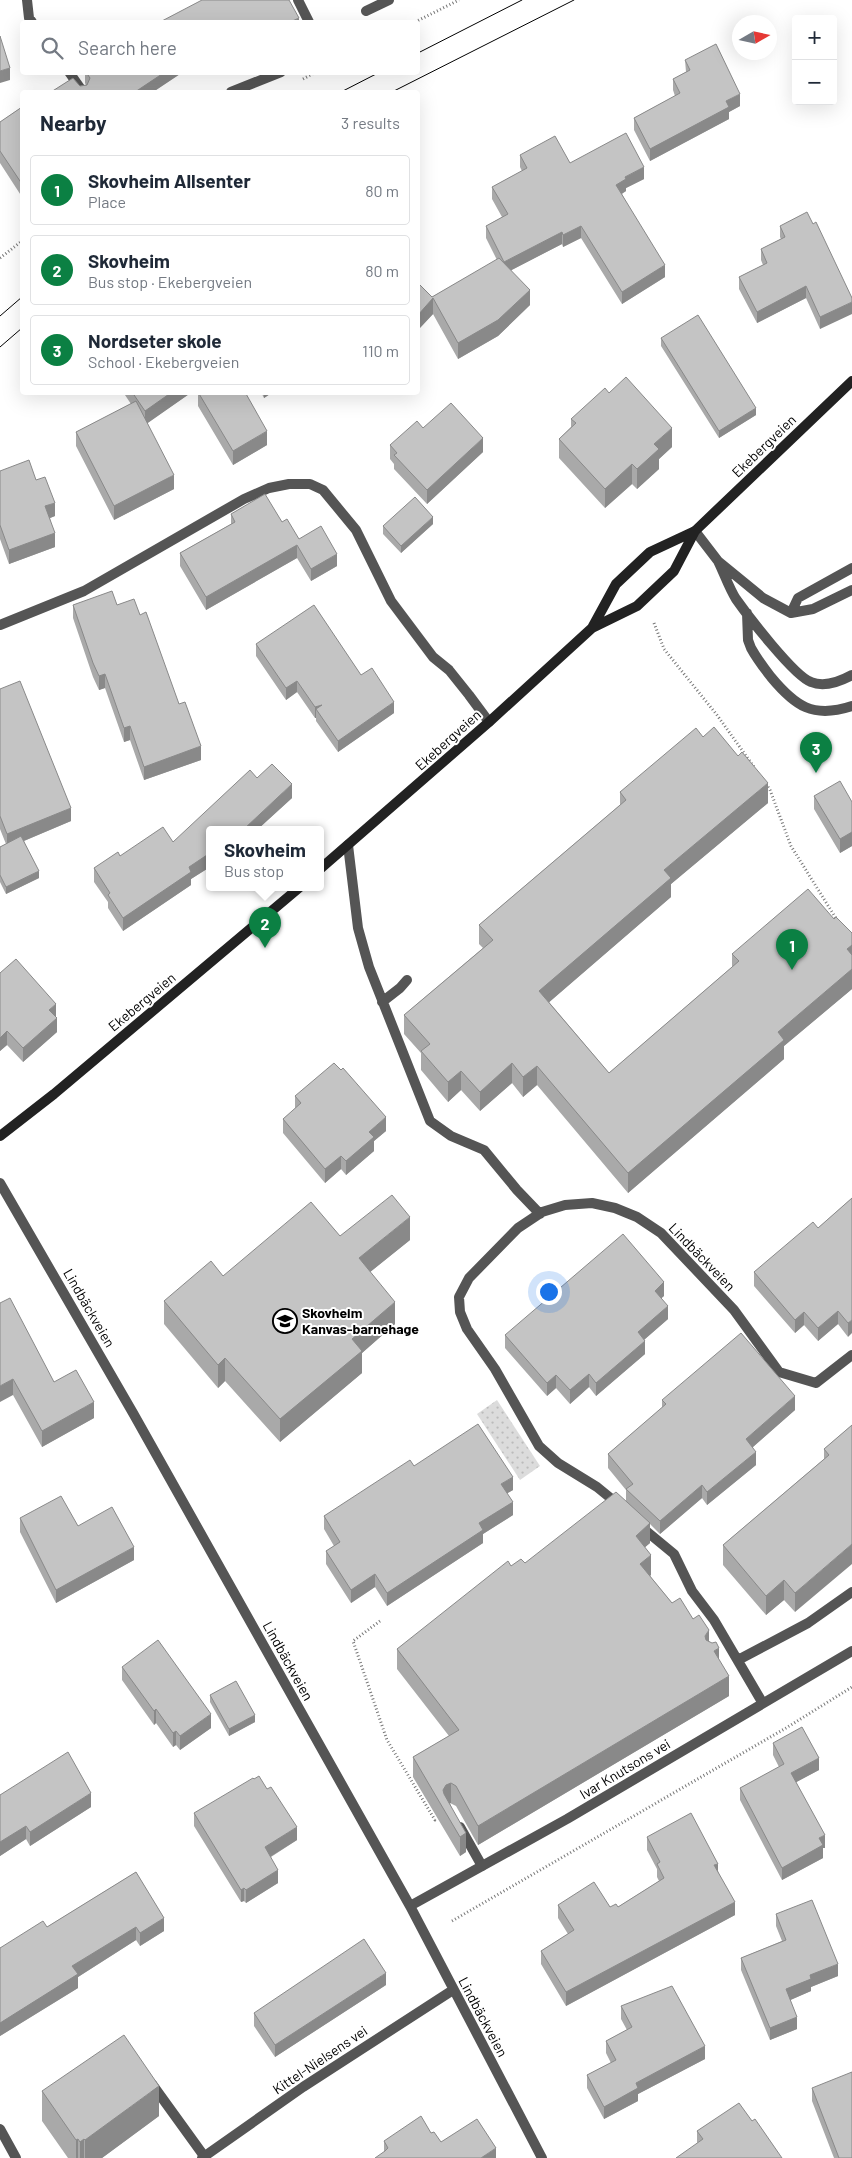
<!DOCTYPE html>
<meta charset="utf-8">
<style>
body{margin:0;font-family:Barlow,sans-serif;background:#f2f2f3;color:#1f2937}
.controls{position:absolute;right:15px;top:15px;display:grid;overflow:hidden;border-radius:5px;box-shadow:0 5px 20px #0002}
.controls button{width:45px;height:45px;display:grid;place-items:center;padding:0;border:0;border-bottom:1px solid #e0e1e3;background:#fff;color:#1f2937;font:25px sans-serif}
.compass{position:absolute;left:732px;top:15px;width:45px;height:45px;border-radius:50%;background:#fff;box-shadow:0 5px 20px #0002;rotate:81deg}
.you{position:absolute;left:548px;top:1291px;width:18px;height:18px;margin:-12px;border:4px solid #fff;border-radius:50%;background:#1a73e8;box-shadow:0 0 0 8px #1a73e833}
.badge{display:grid;place-items:center;width:32px;height:32px;border-radius:50%;background:#0b8043;color:#fff;font-size:16px;font-weight:700}
.pin{position:absolute;translate:-50% -41px;filter:drop-shadow(0 1px 2px #0008)}
.pin::after{content:'';position:absolute;top:26px;width:18px;height:15px;background:inherit;clip-path:polygon(0 0,100% 0,50% 100%)}
.popup{position:absolute;left:206px;top:826px;width:118px;height:65px;box-sizing:border-box;display:grid;place-content:center;border-radius:5px;background:#fff;filter:drop-shadow(0 1px 4px #0005);font-size:16px;white-space:nowrap;color:#747a83}
.popup b{font-size:19px;color:#1f2937}
.popup::after{content:'';position:absolute;left:50%;top:100%;margin-left:-10px;border:10px solid transparent;border-top-color:#fff}
.list{margin:0;padding:0;list-style:none}
h2{display:flex;justify-content:space-between;align-items:center;height:65px;margin:0;padding:0 20px;font-size:21px}
h2 small{font-size:16px;font-weight:400;color:#747a83}
.list li{display:grid;grid-template-columns:32px 1fr auto;gap:15px;align-items:center;box-sizing:border-box;height:70px;margin:0 10px 10px;padding:0 10px;border:1px solid #e0e1e3;border-radius:5px}
.list b{display:block;font-size:19px;white-space:nowrap}
.list p{margin:0;font-size:16px;white-space:nowrap;color:#747a83}
.list em{font-size:16px;font-style:normal;color:#747a83}
.icon{flex:none;width:28px;height:28px;fill:none;stroke:currentColor;stroke-width:2;stroke-linecap:round;stroke-linejoin:round}
.map{position:relative;flex:none;width:852px;height:2158px;overflow:hidden}
.search{position:absolute;background:#fff;box-shadow:0 5px 20px #0002;left:20px;top:20px;width:400px;height:55px;display:flex;align-items:center;gap:12px;box-sizing:border-box;padding:0 18px;border-radius:5px;color:#747a83;font-size:19px}
.panel{position:absolute;background:#fff;box-shadow:0 5px 20px #0002;left:20px;top:90px;width:400px;height:305px;border-radius:5px}
.map>svg:first-child{display:block}
.park{fill:url(#park-dots)}
.lines{fill:none;stroke-linecap:round;stroke-linejoin:round}
.path{stroke:#777;stroke-width:3;stroke-dasharray:1 2.5;stroke-linecap:butt}
.service{stroke:#555;stroke-width:10}
.minor{stroke:#555;stroke-width:10}
.secondary{stroke:#222;stroke-width:10}
.tram{stroke:#000;stroke-width:1}
.wall{fill:#a9a9a9}
.shaded-wall{fill:#898989}
.building{fill:#c4c4c4;stroke:#898989}
.labels{text-anchor:middle;stroke-width:4;stroke-linejoin:round;paint-order:stroke}
.street-label{font-size:14px;fill:#000;stroke:#fff}
.poi-label{font-size:14px;font-weight:bold;fill:#000;stroke:#fff;text-anchor:start}
</style>
<div class="map">
<svg width="852" height="2158" viewBox="0 0 852 2158">
<defs>
<pattern id="park-dots" width="8" height="8" patternUnits="userSpaceOnUse" patternTransform="scale(1.25)"><rect width="8" height="8" fill="#dcdcdc"/><path d="M2 2h.1M6 6h.1" fill="none" stroke="#bbb" stroke-width="1.8" stroke-linecap="round"/></pattern>
</defs>
<rect width="100%" height="100%" fill="#fff"/>
<!-- park -->
<path class="park" d="M497,1400L540,1466L520,1480L477,1414Z"/>
<g class="lines">
<!-- path -->
<path class="path" d="M415,22L459,0
M303,79L316,72
M0,258L22,241
M654,623L664,649L717,715L754,767
M766,784L770,790L791,846L837,920
M380,1621L353,1641L387,1740L435,1820L437,1818
M452,1921L786,1728L852,1687"/>
<!-- service -->
<path class="service" d="M27,0L29,18L32,22
M298,0L309,22
M366,11L389,0
M69,72L83,92
M231,92L281,72
M695,531L718,561L763,598L791,613L813,609L852,590
M718,561C724,573 729,588 736,599C748,616 794,676 811,682C825,688 841,681 852,675
M747,613L748,640L751,648C757,659 764,668 771,677C795,706 813,719 852,706
M791,613L798,598L852,568
M0,625L84,591L244,499L269,488L289,484H310L323,490L356,530L391,601L433,657L449,670L469,695L489,722
M348,845L358,928L369,967L430,1121L451,1136L484,1150L517,1190L540,1214
M382,1002L400,988L407,980
M619,1505L597,1487L558,1463L539,1446L495,1369L467,1329L460,1312L459,1297L469,1278L518,1228L542,1212L565,1205L592,1203L615,1208L637,1217L661,1233L734,1310L779,1372L816,1383L852,1355
M640,1526L674,1554L692,1591L714,1620L762,1702
M738,1660L808,1623L852,1592
M460,1827L482,1866
M152,2084L204,2156
M0,2129L16,2158"/>
<!-- minor -->
<path class="minor" d="M0,1183L133,1413L410,1906L542,2158
M410,1906L567,1819L852,1651
M202,2158L303,2087L453,1990"/>
<!-- secondary -->
<path class="secondary" d="M592,628L616,584L650,552L695,531L852,381
M320,869L489,722L592,628L637,606L674,571L695,531
M0,1136L54,1094L300,887"/>
<!-- tram -->
<path class="tram" d="M418,53L522,0
M341,92L380,72
M392,92L574,0
M0,316L22,297
M0,347L22,328"/>
</g>
<!-- wall -->
<path class="wall" d="M685,60L740,106L729,112V119L650,161L634,130V118L675,96L673,90V79L686,72Z
M85,72H183L153,92L80,86L86,85L85,83Z
M22,107V197L0,163V122Z
M520,155L570,163L644,179L626,188V191L622,194L665,277L622,304L581,238L563,247L562,244L511,270L530,305L498,336L458,359L433,314L418,330V283L432,297L497,260L486,238V226L502,217L492,199V187L522,171L520,167Z
M813,224L852,298L820,329L806,298L757,323L739,289V277L763,265L761,260V249L781,239L780,237V226Z
M661,338L756,415L719,438L661,346Z
M123,392H192L147,423L174,489L114,520L76,446V432L131,404Z
M198,392L267,445L233,465L198,406Z
M261,392H273L264,398Z
M609,393L672,447L659,459V469L637,489L632,484L605,508L559,458V439L571,427V419Z
M423,428L483,452L427,504L394,469V464L390,459V445Z
M0,471L36,480L55,516L50,518L55,547L9,564L0,539Z
M231,514L282,522L299,539L337,566L311,581L297,558L206,610L180,566V553L231,524Z
M433,524L401,553L383,534V526Z
M73,605H117L179,704L201,760L144,780L130,740L124,742L105,688L99,690L93,677L73,618Z
M256,644L361,675L394,713L338,752L316,721V718H315L297,692L286,700L256,656Z
M0,689L71,821L24,841L39,878L6,894L0,882V847L6,844L0,829Z
M703,737L768,803L671,884V897L549,1002L609,1073L732,967V954L834,919L852,933V989L784,1046V1059L628,1193L537,1085L523,1097L512,1083L480,1111L461,1090L448,1102L421,1070V1053L404,1034V1015L483,948L479,944V925L620,805V792Z
M257,778L292,798L258,829H210V867L191,879V885L123,931L108,908V902L94,882V868L120,856L173,842Z
M814,796L852,802V846L840,853L814,809Z
M0,973L56,1017L57,1032L23,1062L7,1045L0,1051Z
M295,1096L386,1131L374,1141V1151L346,1175L341,1169L325,1183L283,1133V1119L295,1109Z
M852,1198L848,1337L838,1324L818,1341L804,1325L795,1333L754,1286V1272L818,1228Z
M340,1236L410,1240L370,1272L395,1324L362,1353V1373L280,1442L225,1381L218,1388L164,1324V1301L223,1276Z
M664,1296L661,1298L668,1319L644,1340L645,1354L596,1396L589,1387L570,1404L556,1388L547,1396L505,1348V1335Z
M0,1303L54,1382L94,1418L42,1447L13,1395Z
M662,1400L795,1410L753,1447L756,1465L707,1505L702,1498L660,1534L650,1524V1543L645,1547L651,1575L650,1576L672,1603L693,1619L709,1641L719,1660L729,1696L478,1845L456,1806L450,1803L466,1852L460,1856L413,1777V1757L449,1736L397,1669V1649L511,1566L525,1563L626,1502V1490L608,1468V1454L662,1408Z
M852,1425L795,1612L784,1600L766,1615L723,1565V1545L824,1459V1449Z
M414,1466L513,1490L507,1493L513,1515L483,1534V1543L387,1606L375,1587L351,1603L326,1564V1551L334,1546L324,1529V1516Z
M20,1518L78,1526L134,1560L56,1603L20,1532Z
M122,1667L211,1728L180,1750L176,1745L173,1747L156,1723L154,1725L122,1680Z
M210,1695L255,1722L229,1736L210,1702Z
M773,1743L819,1770L796,1782L825,1848H823V1858L782,1880L740,1800V1788L779,1767L773,1755Z
M0,1795L91,1807L30,1846L26,1839L0,1856Z
M194,1813L297,1840L271,1857L278,1883L246,1903L244,1901L241,1902L194,1826Z
M647,1837L718,1871L735,1915L566,2006L541,1964V1951L568,1934L558,1918V1905L610,1907H618L659,1881L657,1877V1869L647,1850Z
M136,1872L164,1931L140,1946L136,1940L78,1977V1988L0,2036V1948L47,1927Z
M776,1914L838,1976L811,1987V1991L790,2000L797,2029L770,2040L741,1970V1958L782,1941L776,1926Z
M386,1985L275,2057L254,2026V2013Z
M621,2006L705,2059L638,2094V2101L604,2119L587,2088V2075L611,2063L606,2053V2041L627,2030L621,2019Z
M812,2088L852,2158H834L812,2101Z
M42,2091L159,2116L102,2158H68L42,2121Z
M752,2121L697,2143V2131Z
M431,2133L441,2142L496,2158L384,2152V2141Z"/>
<!-- shaded-wall -->
<path class="shaded-wall" d="M299,18V22H290Z
M10,68V80L0,83V71Z
M165,72H183L153,92H135Z
M740,94V106L729,112V119L650,161V149L726,101Z
M644,167V179L626,188V191L616,197V185L625,177Z
M581,226V238L563,247V235Z
M562,232V244L504,274V262Z
M665,265V277L622,304V292Z
M806,286V298L757,323V312Z
M530,290V305L498,336L458,359V343Z
M433,298V314L418,330V315Z
M852,302V314L820,329V317Z
M172,392H192L145,425V411Z
M264,392H273L264,398Z
M756,408V415L719,438V431Z
M672,428V447L659,459V469L637,489V469L654,444Z
M267,431V445L233,465V451Z
M483,438V452L427,504V490Z
M632,464V484L605,508V489Z
M174,475V489L114,520V506Z
M55,503V516L45,520V506Z
M433,517V524L401,553V546Z
M55,533V547L9,564V550Z
M297,545V558L206,610V597Z
M337,554V566L311,581V569Z
M105,674V688L99,690V676Z
M297,681V692L286,700V688Z
M394,702V713L338,752V741Z
M322,705L316,709V718H315V707Z
M130,726V740L124,742V728Z
M201,746V760L144,780V767Z
M768,783V803L671,884V897L539,1011V991L664,870Z
M292,784V798L258,829H244Z
M71,808V821L7,848V834Z
M852,832V846L840,853V839Z
M210,853V867L191,879V885L123,931V918L189,867Z
M39,871V878L6,894V887Z
M852,945V964L847,949Z
M852,969V989L784,1046V1059L628,1193V1173L778,1032Z
M56,1004V1017L49,1010Z
M57,1018V1032L23,1062V1048Z
M7,1031V1045L0,1051V1038Z
M512,1063V1083L480,1111V1092Z
M537,1066V1085L523,1097V1077Z
M461,1071V1090L448,1102V1082Z
M386,1117V1131L374,1141V1151L346,1175V1161L369,1132Z
M341,1156V1169L325,1183V1169Z
M410,1217V1240L359,1281V1258Z
M664,1282V1296L655,1304V1291Z
M395,1302V1324L362,1353V1373L280,1442V1419L352,1339Z
M668,1306V1319L638,1345V1332Z
M838,1311V1324L818,1341V1328Z
M804,1312V1325L795,1333V1320Z
M852,1320V1333L848,1337V1323Z
M645,1341V1354L596,1396V1383Z
M225,1358V1381L218,1388V1365Z
M589,1374V1387L570,1404V1390Z
M556,1375V1388L547,1396V1383Z
M13,1379V1395L0,1402V1386Z
M795,1396V1410L746,1453V1439Z
M94,1402V1418L42,1447V1431Z
M756,1452V1465L707,1505V1492Z
M513,1477V1490L501,1497V1484Z
M702,1485V1498L660,1534V1521Z
M513,1502V1515L483,1534V1543L387,1606V1593L479,1523Z
M650,1523V1543L636,1555V1536Z
M852,1544V1564L795,1612V1593Z
M134,1547V1560L56,1603V1590Z
M651,1555V1575L640,1584V1564Z
M375,1574V1587L351,1603V1590Z
M784,1580V1600L766,1615V1596Z
M709,1630V1650L705,1636Z
M719,1648V1668L714,1651Z
M729,1676V1696L478,1845V1826Z
M156,1709V1723L154,1725V1711Z
M211,1714V1728L180,1750V1736Z
M255,1715V1722L229,1736V1729Z
M176,1731V1745L173,1747V1733Z
M819,1758V1770L791,1785V1773Z
M451,1783V1803L446,1804L443,1790L446,1785Z
M91,1793V1807L30,1846V1832Z
M26,1826V1839L0,1856V1842Z
M297,1827V1840L265,1860V1847Z
M466,1833V1852L460,1856V1837Z
M825,1835V1848H823V1858L782,1880V1868L819,1838Z
M718,1864V1877L714,1865Z
M278,1870V1883L246,1903V1890Z
M244,1888V1901L241,1902V1890Z
M735,1902V1915L566,2006V1992Z
M164,1918V1931L140,1946V1933Z
M136,1927V1940L78,1977V1988L0,2036V2023L72,1966Z
M838,1964V1976L811,1987V1991L786,2002V1989L810,1975Z
M386,1973V1985L275,2057V2045Z
M797,2017V2029L770,2040V2028Z
M705,2046V2059L638,2094V2101L604,2119V2107L636,2083Z
M159,2086V2116L102,2158H85V2140Z
M78,2139V2158H76V2140Z
M84,2139V2158H80V2142Z
M496,2148V2158H481Z"/>
<!-- building -->
<path class="building" d="M202,0H289L299,18L290,22H160Z
M0,36L10,68L0,71Z
M716,44L740,94L726,101L729,107L650,149L634,118L680,93L673,79L690,70L685,60Z
M86,72H165L135,92H51L73,78L80,86L87,85L90,78Z
M22,107V184L0,151V122Z
M626,133L644,167L625,177L626,179L616,185L665,265L622,292L581,226L563,235L562,232L504,262L486,226L508,214L492,187L527,168L520,155L555,136L570,163Z
M807,212L813,224L816,222L852,298V302L820,317L806,286L757,312L739,277L767,263L761,249L785,237L780,226Z
M499,258L530,290L498,320L458,343L433,298L418,315V283L432,297Z
M698,315L756,408L719,431L661,338Z
M626,377L672,428L654,444L659,449L637,469L632,464L605,489L559,439L576,423L571,419L605,388L609,393Z
M132,392H172L145,411Z
M198,392H245L267,431L233,451Z
M136,401L174,475L114,506L76,432Z
M451,403L483,438L427,490L394,455L397,453L390,445L417,421L423,428Z
M29,460L36,480L45,477L55,503L45,506L55,533L9,550L0,525V471Z
M265,494L282,522L287,519L299,539L321,526L337,554L311,569L297,545L206,597L180,553L235,522L231,514Z
M415,497L433,517L401,546L383,526Z
M112,591L117,605L134,599L140,615L146,612L179,704L185,702L201,746L144,767L130,726L124,728L105,674L99,676L93,663L73,605Z
M314,605L361,675L372,668L394,702L338,741L316,709L322,705L315,707L297,681L286,688L256,644Z
M20,681L71,808L7,834L0,816V689Z
M714,727L738,756L742,752L768,783L664,870L671,878L539,991L609,1073L739,961L732,954L808,889L834,919L836,917L852,933V945L847,949L852,955V969L778,1032L784,1040L628,1173L537,1066L523,1077L512,1063L480,1092L461,1071L448,1082L421,1051L430,1044L404,1015L493,940L479,925L626,800L620,792L696,728L703,737Z
M272,764L292,784L244,829H210V853L189,867L191,872L123,918L108,895L110,893L94,868L118,852L120,856L163,827L173,842L250,770L257,778Z
M840,781L852,802V832L840,839L814,796Z
M21,836L39,871L6,887L0,875V847Z
M16,959L56,1004L49,1010L57,1018L23,1048L7,1031L0,1038V973Z
M334,1063L341,1070L343,1068L386,1117L369,1132L374,1137L346,1161L341,1156L325,1169L283,1119L301,1103L295,1096Z
M392,1195L410,1217L359,1258L395,1302L352,1339L362,1351L280,1419L225,1358L218,1365L164,1301L211,1261L223,1276L311,1202L340,1236Z
M852,1198V1320L848,1323L838,1311L818,1328L804,1312L795,1320L754,1272L813,1222L818,1228Z
M623,1234L664,1282L655,1291L668,1306L638,1332L645,1341L596,1383L589,1374L570,1390L556,1375L547,1383L505,1335Z
M10,1298L54,1382L76,1370L94,1402L42,1431L13,1379L0,1386V1303Z
M741,1333L795,1396L746,1439L756,1452L707,1492L702,1485L660,1521L626,1489L633,1484L608,1454L666,1404L662,1400Z
M478,1424L513,1477L501,1484L513,1502L479,1523L483,1530L387,1593L375,1574L351,1590L326,1551L340,1542L324,1516L410,1460L414,1466Z
M852,1425V1544L795,1593L784,1580L766,1596L723,1545L829,1455L824,1449Z
M616,1492L650,1523L636,1536L651,1555L640,1564L672,1603L680,1598L693,1619L699,1615L709,1630L705,1636L706,1640L712,1643L716,1642L719,1648L714,1651L729,1676L478,1826L456,1786L451,1783L446,1785L443,1790L444,1794L466,1833L460,1837L413,1757L459,1730L397,1649L508,1561L511,1566L521,1559L525,1563Z
M61,1496L78,1526L112,1507L134,1547L56,1590L20,1518Z
M158,1640L211,1714L180,1736L176,1731L173,1733L156,1709L154,1711L122,1667Z
M236,1681L255,1715L229,1729L210,1695Z
M802,1727L819,1758L791,1773L825,1835L819,1838L823,1845L782,1868L740,1788L784,1764L773,1743Z
M68,1752L91,1793L30,1832L26,1826L0,1842V1795Z
M259,1776L267,1789L271,1787L297,1827L265,1847L278,1870L246,1890L244,1888L241,1890L194,1813L253,1778L254,1779Z
M691,1813L718,1864L714,1865L735,1902L566,1992L541,1951L574,1930L558,1905L594,1882L610,1907L616,1904L618,1907L664,1878L657,1864L660,1862L647,1837Z
M136,1872L164,1918L140,1933L136,1927L72,1966L78,1974L0,2023V1948L43,1921L47,1927Z
M812,1900L838,1964L810,1975L811,1979L786,1989L797,2017L770,2028L741,1958L786,1940L776,1914Z
M364,1939L386,1973L275,2045L254,2013Z
M672,1986L705,2046L636,2083L638,2088L604,2107L587,2075L616,2060L606,2041L632,2027L621,2006Z
M124,2035L159,2086L85,2140L84,2139L80,2142L78,2139L76,2140L42,2091Z
M852,2072V2158H839L812,2088Z
M739,2103L752,2121L755,2119L782,2158H676L703,2139L697,2131Z
M421,2116L431,2133L434,2132L441,2142L477,2119L496,2148L481,2158H375L385,2151L388,2148L384,2141Z"/>
<!-- icons -->
<defs>
<symbol id="school-ring" viewBox="-11 -11 22 22"><circle r="9.5" fill="#fff" stroke="#000" stroke-width="1.5"/><path d="M0-5L7-2L0 1L-7-2ZM-4 1L0 2.5L4 1V4Q0 6-4 4Z" fill="#000"/></symbol>
</defs>
<g fill-rule="evenodd">
<use href="#school-ring" x="271" y="1307" width="28" height="28"/>
</g>
<g class="labels">
<!-- street labels -->
<g class="street-label">
<text transform="translate(764 446) rotate(-44)" y="5">Ekebergveien</text>
<text transform="translate(448 740) rotate(-42)" y="5">Ekebergveien</text>
<text transform="translate(142 1002) rotate(-40)" y="5">Ekebergveien</text>
<text transform="translate(702 1257) rotate(46)" y="5">Lindbäckveien</text>
<text transform="translate(89 1308) rotate(60)" y="5">Lindbäckveien</text>
<text transform="translate(288 1661) rotate(61)" y="5">Lindbäckveien</text>
<text transform="translate(625 1769) rotate(-31)" y="5">Ivar Knutsons vei</text>
<text transform="translate(483 2017) rotate(62)" y="5">Lindbäckveien</text>
<text transform="translate(320 2060) rotate(-34)" y="5">Kittel-Nielsens vei</text>
</g>
<!-- poi labels -->
<g class="poi-label">
<text x="302" y="1318">Skovheim<tspan x="302" dy="16">Kanvas-barnehage</tspan></text>
</g>
</g>
</svg>
<div class="controls">
<button>+</button>
<button>−</button>
</div>
<svg class="compass" viewBox="-18 -18 36 36"><path d="M0-13l5 13h-10z" fill="#e53935"/><path d="M0 13l5-13h-10z" fill="#747a83"/></svg>
<div class="you"></div>
<div class="pin badge" style="left:792px;top:970px">1</div>
<div class="pin badge" style="left:265px;top:948px">2</div>
<div class="popup"><b>Skovheim</b>Bus stop</div>
<div class="pin badge" style="left:816px;top:773px">3</div>
<div class="search"><svg class="icon" aria-label="search" viewBox="0 0 24 24"><circle cx="10" cy="10" r="6"/><path d="M15 15l6 6"/></svg>Search here</div>
<section class="panel">
<h2>Nearby<small>3 results</small></h2>
<ul class="list">
<li><span class="badge">1</span><div><b>Skovheim Allsenter</b><p>Place</p></div><em>80 m</em></li>
<li><span class="badge">2</span><div><b>Skovheim</b><p>Bus stop · Ekebergveien</p></div><em>80 m</em></li>
<li><span class="badge">3</span><div><b>Nordseter skole</b><p>School · Ekebergveien</p></div><em>110 m</em></li>
</ul>
</section>
</div>
